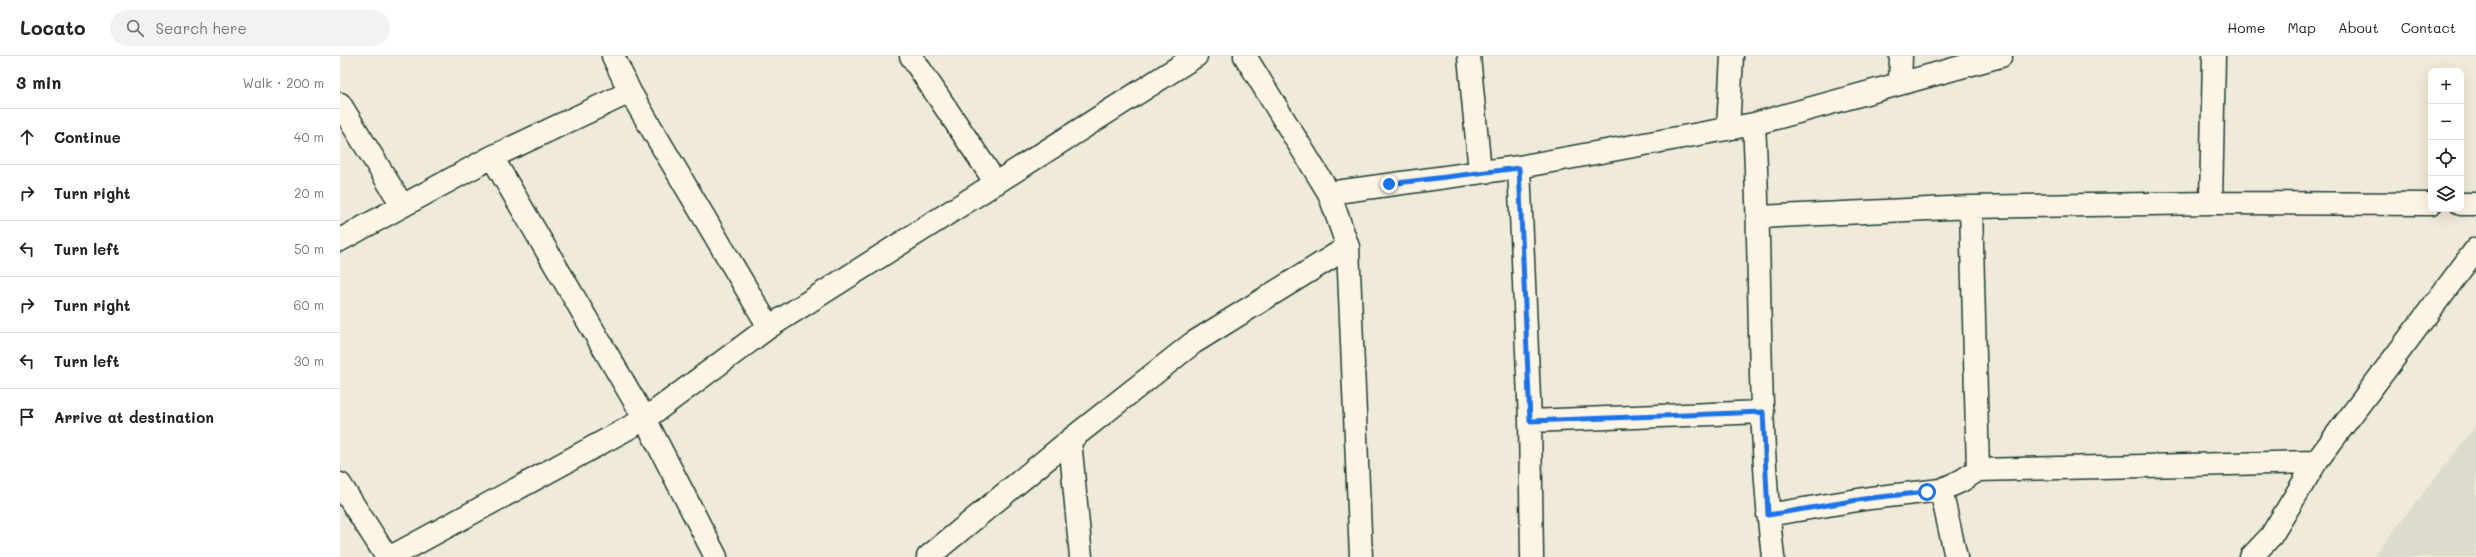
<!DOCTYPE html>
<meta charset="utf-8">
<style>
body{margin:0;font-family:Mali,sans-serif;background:#f2f2f2;color:#222}
.controls{position:absolute;right:12px;top:12px;display:grid;overflow:hidden;border-radius:8px;box-shadow:0 4px 16px #0002}
.controls button{width:36px;height:36px;display:grid;place-items:center;padding:0;border:0;border-bottom:1px solid #e0e0e0;background:#fff;color:#222;font:20px sans-serif}
.stop{position:absolute;width:12px;height:12px;margin:-9px;border:3px solid #1a73e8;border-radius:50%;background:#fff}
.stop.end{background:#1a73e8;border-color:#fff;box-shadow:0 1px 4px #0008}
.list{margin:0;padding:0;list-style:none}
h2{display:flex;justify-content:space-between;align-items:center;height:52px;margin:0;padding:0 16px;font-size:17px}
h2 small{font-size:13px;font-weight:400;color:#767676}
.list li{display:grid;grid-template-columns:26px 1fr auto;gap:12px;align-items:center;box-sizing:border-box;height:56px;padding:0 16px;border-top:1px solid #e0e0e0}
.list b{display:block;font-size:15px;white-space:nowrap}
.list em{font-size:13px;font-style:normal;color:#767676}
.icon{flex:none;width:22px;height:22px;fill:none;stroke:currentColor;stroke-width:2;stroke-linecap:round;stroke-linejoin:round}
.map{position:relative;flex:none;width:2136px;height:501px;overflow:hidden}
header{display:flex;align-items:center;gap:24px;box-sizing:border-box;height:56px;padding:0 20px;background:#fff;border-bottom:1px solid #e0e0e0}
header strong{font-size:19px}
nav{display:flex;gap:22px;margin-inline-start:auto;font-size:14px}
.search{width:280px;height:36px;background:#f2f2f2;display:flex;align-items:center;gap:10px;box-sizing:border-box;padding:0 14px;border-radius:22px;color:#767676;font-size:15px}
main{display:flex}
aside{flex:1;background:#fff}
.map>svg:first-child{display:block}
.built{fill:#dedbcc}
.lines{fill:none;stroke-linecap:round;stroke-linejoin:round}
.street-casing{stroke:#1f3d34;stroke-width:25}
.street{stroke:#fcf5e5;stroke-width:22}
.route{stroke:#1a73e8;stroke-width:5}
</style>
<header>
<strong>Locato</strong>
<div class="search"><svg class="icon" aria-label="search" viewBox="0 0 24 24"><circle cx="10" cy="10" r="6"/><path d="M15 15l6 6"/></svg>Search here</div>
<nav><a>Home</a><a>Map</a><a>About</a><a>Contact</a></nav>
</header>
<main>
<aside>
<h2>3 min<small>Walk · 200 m</small></h2>
<ul class="list">
<li><svg class="icon" aria-label="ahead" viewBox="0 0 24 24"><path d="M12 20V5M6 11l6-6 6 6"/></svg><div><b>Continue</b></div><em>40 m</em></li>
<li><svg class="icon" aria-label="right" viewBox="0 0 24 24"><path d="M7 20v-9h11M14 6l5 5-5 5"/></svg><div><b>Turn right</b></div><em>20 m</em></li>
<li><svg class="icon" aria-label="left" viewBox="0 0 24 24"><path d="M17 20v-9H6M10 6l-5 5 5 5"/></svg><div><b>Turn left</b></div><em>50 m</em></li>
<li><svg class="icon" aria-label="right" viewBox="0 0 24 24"><path d="M7 20v-9h11M14 6l5 5-5 5"/></svg><div><b>Turn right</b></div><em>60 m</em></li>
<li><svg class="icon" aria-label="left" viewBox="0 0 24 24"><path d="M17 20v-9H6M10 6l-5 5 5 5"/></svg><div><b>Turn left</b></div><em>30 m</em></li>
<li><svg class="icon" aria-label="arrive" viewBox="0 0 24 24"><path d="M6 21V4h12l-3 4 3 4H6"/></svg><div><b>Arrive at destination</b></div></li>
</ul>
</aside>
<div class="map">
<svg width="2136" height="501" viewBox="0 0 2136 501">
<rect width="100%" height="100%" fill="#efeada"/>
<filter id="ink" filterUnits="userSpaceOnUse"><feTurbulence type="fractalNoise" baseFrequency=".025" numOctaves="2"/><feDisplacementMap in="SourceGraphic" scale="8" xChannelSelector="R" yChannelSelector="G"/><feConvolveMatrix kernelMatrix="1 2 1 2 8 2 1 2 1" color-interpolation-filters="sRGB"/></filter>
<g filter="url(#ink)">
<!-- built -->
<path class="built" d="M2136,370V501H2033Z"/>
<g class="lines">
<defs>
<path id="street" d="M273,0L290,36L429,271
M571,0L656,127
M905,0L989,137L1008,191L1021,501
M1129,0L1140,116
M1560,26L1561,0
M0,48L62,149
M1414,68C1422,212 1416,358 1433,501
M1388,73L1392,0
M152,101L305,363L376,501
M1179,111L1190,365L1192,501
M989,137L1179,111L1414,68L1661,0
M1871,147L1874,0
M2121,148H2136
M1631,151L1638,414
M1419,161L1631,151L1871,147L2091,148
M0,184L152,101L290,36
M1190,365L1423,356
M730,384L741,501
M0,428L47,501
M1601,434L1616,501
M1428,459L1530,442L1601,434L1621,425L1638,414L1976,406
M51,501L305,363L429,271L856,0
M588,501L730,384L853,287L1008,191
M1911,501L1931,480L1976,406L2136,193"/>
</defs>
<!-- street casing -->
<use href="#street" class="street-casing"/>
<!-- street -->
<use href="#street" class="street"/>
</g>
</g>
<g class="lines" filter="url(#ink)">
<!-- route -->
<path class="route" d="M1049,128L1179,112L1190,365L1423,356L1428,459L1530,442L1587,436"/>
</g>
</svg>
<div class="controls">
<button>+</button>
<button>−</button>
<button><svg class="icon" aria-label="locate" viewBox="0 0 24 24"><circle cx="12" cy="12" r="6"/><path d="M12 2v4M12 18v4M2 12h4M18 12h4"/></svg></button>
<button><svg class="icon" aria-label="layers" viewBox="0 0 24 24"><path d="M12 4l9 5-9 5-9-5zM3 14l9 5 9-5"/></svg></button>
</div>
<div class="stop" style="left:1587px;top:436px"></div>
<div class="stop end" style="left:1049px;top:128px"></div>
</div>
</main>
